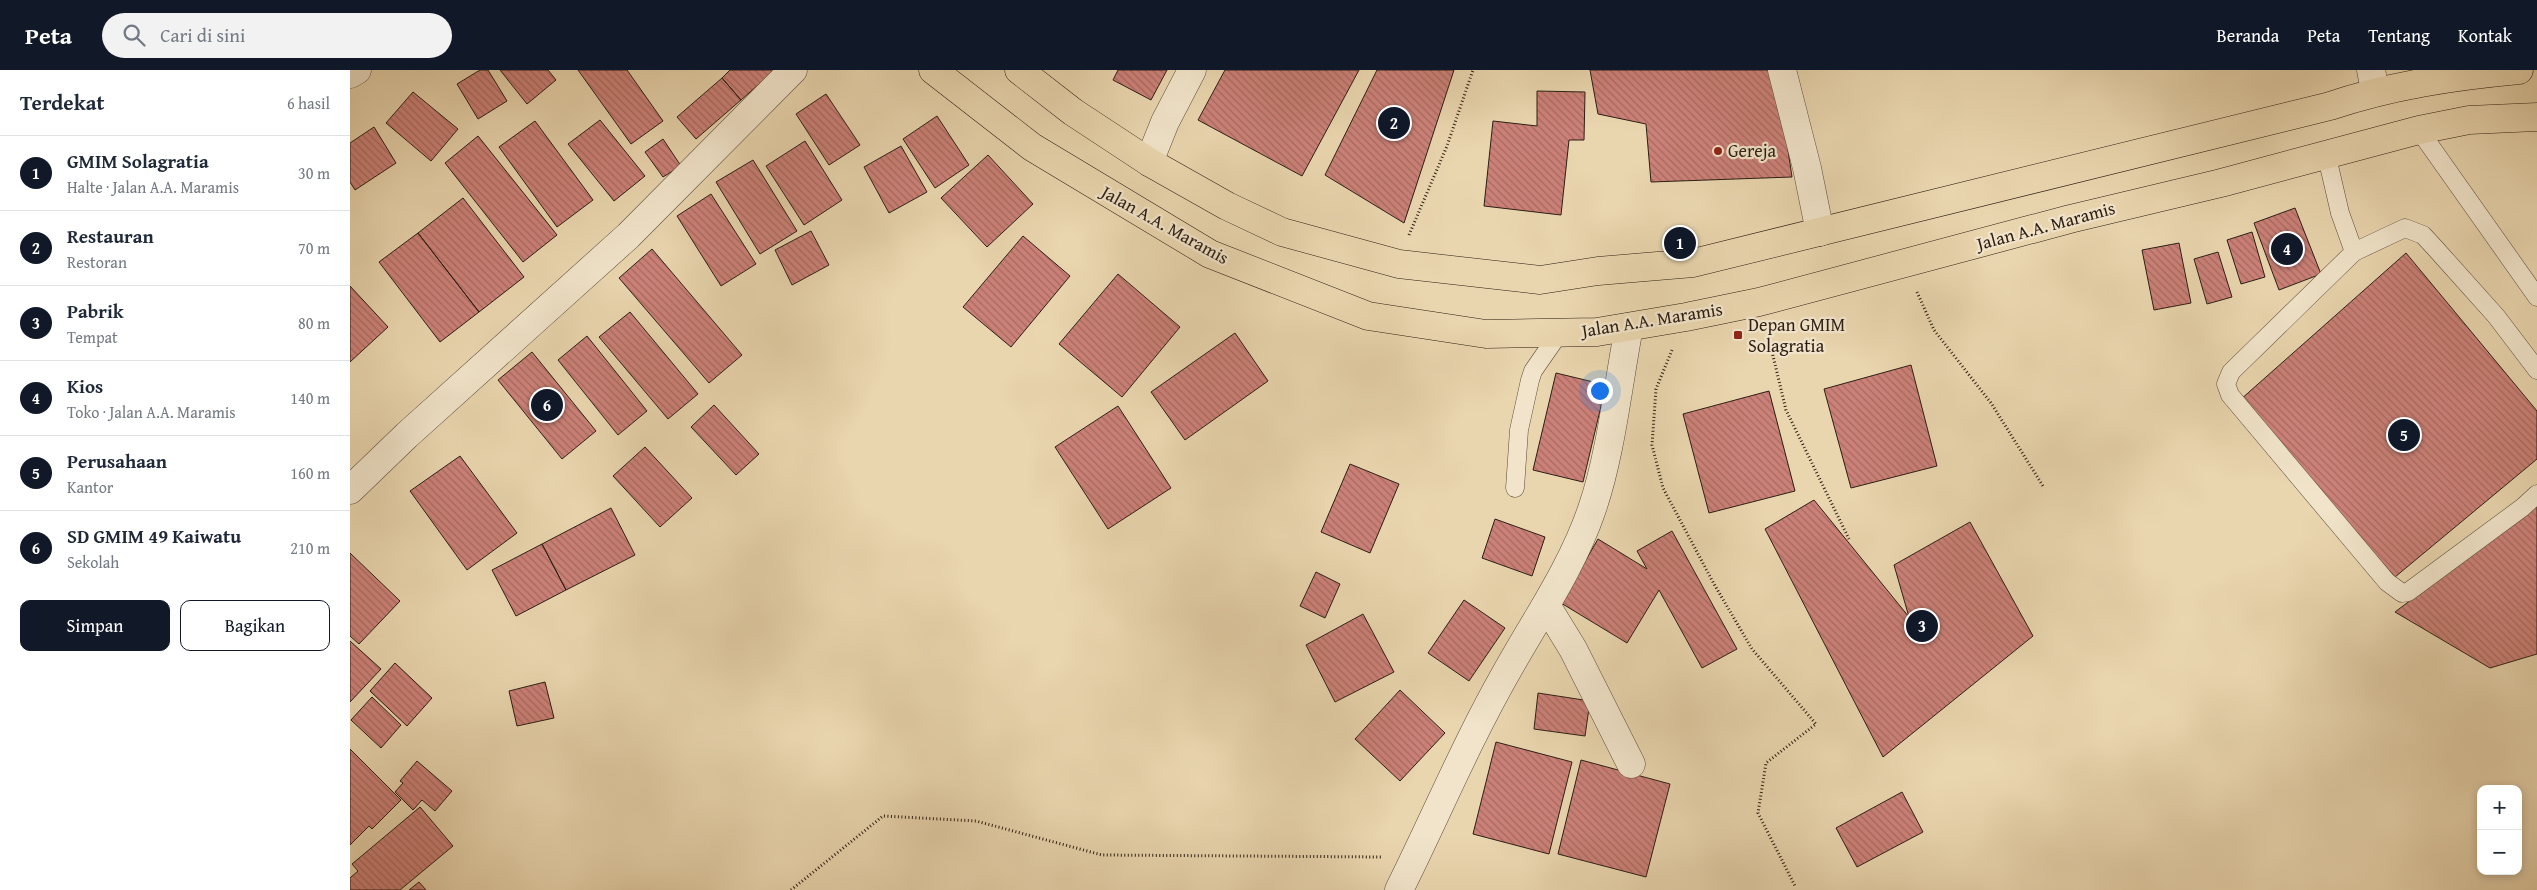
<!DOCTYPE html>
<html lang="id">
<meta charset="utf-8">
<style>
body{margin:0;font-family:"Gentium Book Plus",serif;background:#f2f2f3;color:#1f2937}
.controls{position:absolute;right:15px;bottom:15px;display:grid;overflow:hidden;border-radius:10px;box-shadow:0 2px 8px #0003}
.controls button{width:45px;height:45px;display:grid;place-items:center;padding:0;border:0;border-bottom:1px solid #e0e1e3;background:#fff;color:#1f2937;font:25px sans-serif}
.you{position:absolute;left:1249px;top:320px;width:18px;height:18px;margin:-12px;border:4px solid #fff;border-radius:50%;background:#1a73e8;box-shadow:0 0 0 8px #1a73e833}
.badge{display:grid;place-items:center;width:32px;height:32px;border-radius:50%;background:#111827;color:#fff;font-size:16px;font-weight:700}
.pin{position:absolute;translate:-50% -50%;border:2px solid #fff;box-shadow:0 1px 5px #0006}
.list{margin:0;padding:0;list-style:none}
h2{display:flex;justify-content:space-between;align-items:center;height:65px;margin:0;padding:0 20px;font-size:21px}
h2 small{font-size:16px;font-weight:400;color:#747a83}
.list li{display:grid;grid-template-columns:32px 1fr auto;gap:15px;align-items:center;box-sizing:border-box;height:75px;padding:0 20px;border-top:1px solid #e0e1e3}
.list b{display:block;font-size:19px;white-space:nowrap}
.list p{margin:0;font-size:16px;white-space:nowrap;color:#747a83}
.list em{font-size:16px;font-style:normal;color:#747a83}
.actions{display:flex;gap:10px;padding:15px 20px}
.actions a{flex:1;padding:11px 0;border:1px solid #111827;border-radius:10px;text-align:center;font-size:18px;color:#111827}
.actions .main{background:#111827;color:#fff}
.icon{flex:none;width:28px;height:28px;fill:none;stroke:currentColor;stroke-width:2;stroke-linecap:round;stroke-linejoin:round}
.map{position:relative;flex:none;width:2187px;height:820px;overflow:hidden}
header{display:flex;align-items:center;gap:30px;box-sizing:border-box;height:70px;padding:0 25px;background:#111827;color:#fff}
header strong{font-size:24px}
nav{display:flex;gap:28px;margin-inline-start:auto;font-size:18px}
.search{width:350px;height:45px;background:#f2f2f3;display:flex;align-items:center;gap:12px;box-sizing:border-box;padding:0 18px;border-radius:28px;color:#747a83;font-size:19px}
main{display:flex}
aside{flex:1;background:#fff}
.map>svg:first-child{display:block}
.building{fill:url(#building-back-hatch);stroke:#2c1e14}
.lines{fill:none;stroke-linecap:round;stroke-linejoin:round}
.service-casing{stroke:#5b4c3a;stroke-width:19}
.minor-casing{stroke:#5b4c3a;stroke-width:29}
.trunk-casing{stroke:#2c1e14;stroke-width:29}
.path{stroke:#2c1e14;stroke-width:3;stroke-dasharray:1 2.5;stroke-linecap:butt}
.service{stroke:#f1e4ca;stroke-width:18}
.minor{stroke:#f1e4ca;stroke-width:28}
.trunk{stroke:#e9d5ae;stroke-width:28}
.poi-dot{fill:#8f2418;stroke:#f1e4ca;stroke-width:2}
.labels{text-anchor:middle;stroke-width:4.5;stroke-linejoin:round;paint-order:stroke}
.poi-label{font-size:18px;fill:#2c1e14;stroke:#f1e4ca;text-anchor:start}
.street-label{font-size:18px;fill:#2c1e14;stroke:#f1e4ca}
</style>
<header>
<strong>Peta</strong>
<div class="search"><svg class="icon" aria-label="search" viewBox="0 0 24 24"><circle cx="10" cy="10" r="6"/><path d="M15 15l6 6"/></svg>Cari di sini</div>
<nav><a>Beranda</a><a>Peta</a><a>Tentang</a><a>Kontak</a></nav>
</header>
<main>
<aside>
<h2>Terdekat<small>6 hasil</small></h2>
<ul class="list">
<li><span class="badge">1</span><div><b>GMIM Solagratia</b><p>Halte · Jalan A.A. Maramis</p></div><em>30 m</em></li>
<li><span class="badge">2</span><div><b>Restauran</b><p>Restoran</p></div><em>70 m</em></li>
<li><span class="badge">3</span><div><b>Pabrik</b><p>Tempat</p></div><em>80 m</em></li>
<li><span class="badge">4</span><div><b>Kios</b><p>Toko · Jalan A.A. Maramis</p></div><em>140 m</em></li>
<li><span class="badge">5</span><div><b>Perusahaan</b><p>Kantor</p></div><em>160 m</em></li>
<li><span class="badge">6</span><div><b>SD GMIM 49 Kaiwatu</b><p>Sekolah</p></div><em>210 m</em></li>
</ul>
<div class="actions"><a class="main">Simpan</a><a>Bagikan</a></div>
</aside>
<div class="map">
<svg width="2187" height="820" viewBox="0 0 2187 820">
<defs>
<pattern id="building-back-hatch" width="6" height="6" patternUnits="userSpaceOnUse" patternTransform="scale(1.25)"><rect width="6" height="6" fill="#cc8178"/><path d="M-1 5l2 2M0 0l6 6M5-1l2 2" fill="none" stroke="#a66961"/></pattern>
</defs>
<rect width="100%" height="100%" fill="#e9d5ae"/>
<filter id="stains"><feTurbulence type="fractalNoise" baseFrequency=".004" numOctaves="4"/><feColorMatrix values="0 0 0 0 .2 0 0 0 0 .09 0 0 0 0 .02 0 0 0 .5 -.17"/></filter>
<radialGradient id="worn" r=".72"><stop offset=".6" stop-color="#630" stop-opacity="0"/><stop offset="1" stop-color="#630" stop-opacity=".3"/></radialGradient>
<!-- building -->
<path class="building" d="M130,0H138L157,31L128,49L107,14Z
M150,0H198L206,10L177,34Z
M228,0H277L313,51L281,74Z
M380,0H425L391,30L372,8Z
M768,0H817L801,30L763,10Z
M875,0H1009L952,106L848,50Z
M1027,0H1104L1054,153L975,105Z
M1240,0H1426L1442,107L1301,112L1296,54L1248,44Z
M372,8L391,30L346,69L327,47Z
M1187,21L1235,22L1234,70H1219L1211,145L1134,136L1143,51L1187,56Z
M63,22L108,59L81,91L36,53Z
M476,24L510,75L479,95L446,44Z
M587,46L619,95L585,118L553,69Z
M250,50L295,106L264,131L218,74Z
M185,51L243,130L207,157L149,77Z
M24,57L46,93L5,120L0,112V73Z
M128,66L207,165L173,192L95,93Z
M313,69L331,96L313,107L295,82Z
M455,71L492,130L454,155L416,96Z
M551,76L577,122L539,143L514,97Z
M638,85L683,134L637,177L591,128Z
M403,90L447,161L410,184L366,112Z
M361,124L406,194L371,216L327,146Z
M113,128L174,207L129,242L68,163Z
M1945,138L1971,204L1929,220L1904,153Z
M461,161L479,195L442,215L425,180Z
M1902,162L1915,207L1891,214L1877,170Z
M68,163L129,242L90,272L29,192Z
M673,166L720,206L661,277L613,237Z
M1829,173L1841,233L1804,240L1792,180Z
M302,179L392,285L359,313L269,208Z
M1868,182L1882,227L1857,234L1844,189Z
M2056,183L2187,341V389L2045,507L1890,330Z
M768,204L830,257L772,327L709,274Z
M0,216L38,257L0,292Z
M280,242L348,324L318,349L249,267Z
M885,263L918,311L835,370L801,322Z
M237,266L297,341L268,365L208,290Z
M182,282L246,361L212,389L148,310Z
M1561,295L1587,396L1501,418L1474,319Z
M1206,303L1256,315L1233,412L1183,400Z
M1419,321L1445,421L1359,443L1333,344Z
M364,335L409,384L386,405L341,357Z
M768,336L821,418L758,459L705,377Z
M295,377L342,428L310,457L263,406Z
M110,386L167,463L117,500L60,421Z
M1000,394L1049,414L1020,483L971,462Z
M1464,430L1559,547L1544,495L1620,452L1683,566L1533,687L1415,459Z
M2187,435V584L2140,598L2045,542Z
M261,438L285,485L216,520L192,474Z
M1145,449L1195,467L1182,506L1132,488Z
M1322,461L1387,579L1352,598L1309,520L1277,573L1211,533L1248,469L1297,499L1287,481Z
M192,474L216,520L166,546L142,500Z
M0,483L50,531L9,574L0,566Z
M966,502L990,514L975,548L950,536Z
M1114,530L1155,558L1119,611L1078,583Z
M1013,544L1044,602L985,632L956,575Z
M0,571L31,599L0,632Z
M45,593L82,628L57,656L20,621Z
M195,612L204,648L167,656L159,621Z
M1050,620L1095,663L1050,711L1005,669Z
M1188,623L1240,631L1235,666L1184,659Z
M22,627L51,655L31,678L1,650Z
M1146,672L1222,692L1199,784L1123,764Z
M0,679L51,730L22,759L19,756L0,775Z
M1231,690L1320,714L1296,807L1208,784Z
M67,691L102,721L85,741L72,730L63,740L45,722L53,713L50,711Z
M1552,722L1573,762L1507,797L1486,758Z
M70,737L103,776L50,820H0V808L8,801L2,794Z
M69,812L76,820H59Z"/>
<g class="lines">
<defs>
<path id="service" d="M2069,60L2187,227
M1976,83L1990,143L2004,182L2055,158L2073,165L2085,178L2146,246L2187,300
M2004,182L1881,302L1876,314L1880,325L2037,512L2052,523L2058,522L2173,437L2187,424
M1165,418L1169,360L1180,310L1183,301L1210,262"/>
<path id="minor" d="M1432,0L1457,98L1470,162
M2021,0L2025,21
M0,4L7,0
M799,92L815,52L842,0
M0,420L57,365L278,166L443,0
M1196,535L1223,579L1281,694
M1049,820C1085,748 1116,673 1156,603C1186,549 1222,498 1242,439C1261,384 1268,315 1279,257"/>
<path id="trunk" d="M583,0L682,77L860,184L1018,246L1136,264L1247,262L1336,247L1409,232L1720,149L1871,113L2069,60L2119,50L2187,47
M669,0L723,42L799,92L877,136L932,162L1049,194L1190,210L1248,201L1343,193L1980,36C2042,15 2105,6 2169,0"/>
</defs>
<!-- service casing -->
<use href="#service" class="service-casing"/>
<!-- minor casing -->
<use href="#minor" class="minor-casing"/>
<!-- trunk casing -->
<use href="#trunk" class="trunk-casing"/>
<!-- path -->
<path class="path" d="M1059,165L1097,76L1123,0
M1567,222L1584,260L1641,333L1693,416
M1417,261L1436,340L1499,469
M1322,280L1306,319L1302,375L1313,418L1364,514L1402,579L1466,654L1416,693L1408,743L1445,816
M441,820L533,746L626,751L752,785L1032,787"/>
<!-- service -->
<use href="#service" class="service"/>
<!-- minor -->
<use href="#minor" class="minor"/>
<!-- trunk -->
<use href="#trunk" class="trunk"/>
</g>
<!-- markers -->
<g class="poi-dot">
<circle cx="1368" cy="81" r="5"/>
<rect x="1383" y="260" width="10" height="10" rx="2.5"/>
</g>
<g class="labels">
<!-- poi labels -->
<g class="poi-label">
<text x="1378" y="87">Gereja</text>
<text x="1398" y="261">Depan GMIM<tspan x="1398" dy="21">Solagratia</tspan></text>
</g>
<!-- street labels -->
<g class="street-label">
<text transform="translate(815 155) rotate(29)" y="6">Jalan A.A. Maramis</text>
<text transform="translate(1696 156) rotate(-15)" y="6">Jalan A.A. Maramis</text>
<text transform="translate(1302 250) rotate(-9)" y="6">Jalan A.A. Maramis</text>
</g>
</g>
<rect width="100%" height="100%" filter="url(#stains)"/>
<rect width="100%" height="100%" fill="url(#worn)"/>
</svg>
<div class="controls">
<button>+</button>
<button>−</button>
</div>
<div class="you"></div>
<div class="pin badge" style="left:1330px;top:173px">1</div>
<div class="pin badge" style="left:1044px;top:53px">2</div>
<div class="pin badge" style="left:1572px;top:556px">3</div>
<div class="pin badge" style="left:1937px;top:179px">4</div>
<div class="pin badge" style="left:2054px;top:365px">5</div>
<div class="pin badge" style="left:197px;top:335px">6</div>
</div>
</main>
